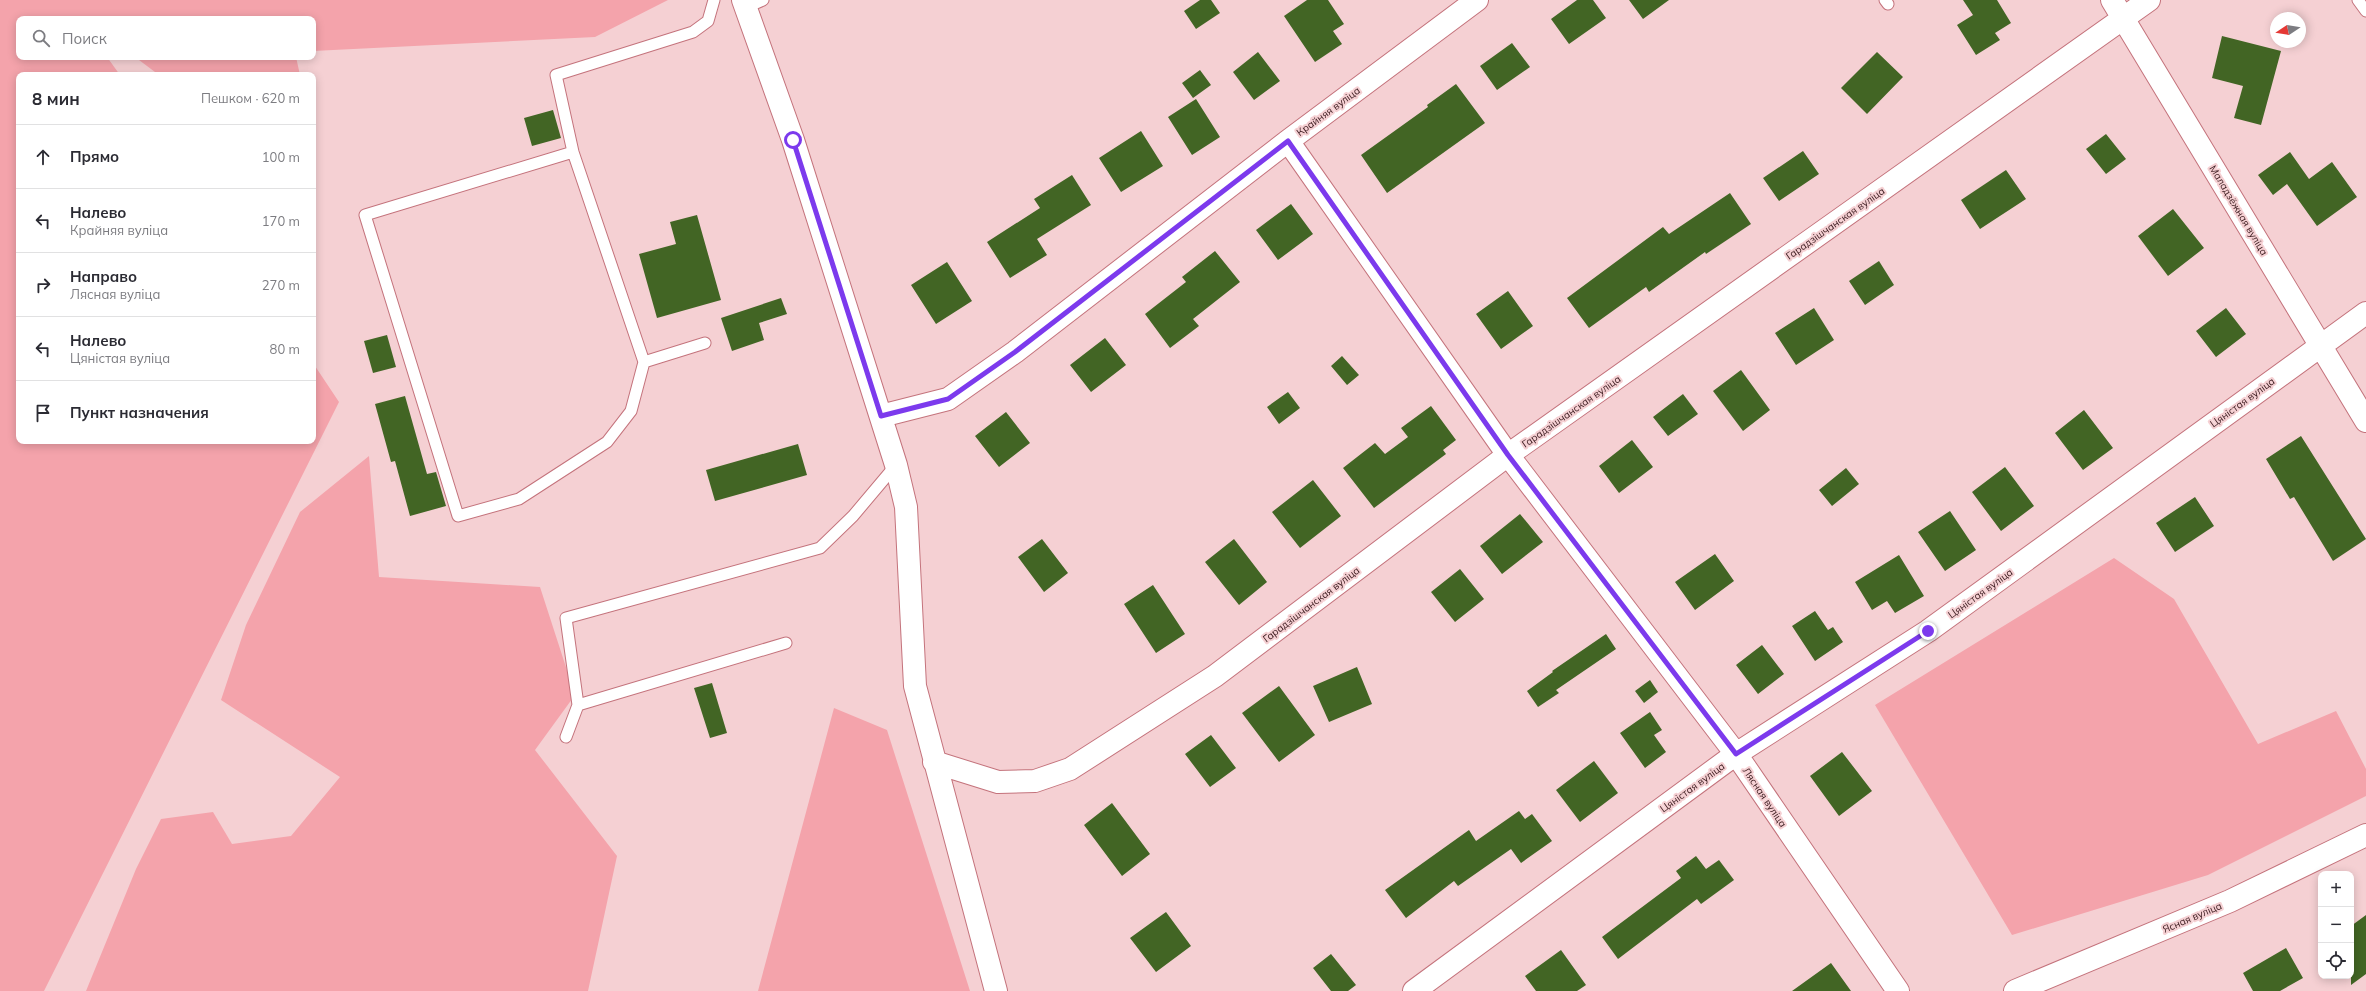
<!DOCTYPE html>
<html lang="ru">
<meta charset="utf-8">
<style>
body{margin:0;font-family:Mulish,sans-serif;background:#f7f7f7;color:#2b2b33}
.controls{position:absolute;right:12px;bottom:12px;display:grid;overflow:hidden;border-radius:8px;box-shadow:0 2px 10px #0003}
.controls button{width:36px;height:36px;display:grid;place-items:center;padding:0;border:0;border-bottom:1px solid #e1e1e2;background:#fff;color:#2b2b33;font:20px sans-serif}
.compass{position:absolute;left:2270px;top:12px;width:36px;height:36px;border-radius:50%;background:#fff;box-shadow:0 2px 10px #0003;rotate:258deg}
.stop{position:absolute;width:12px;height:12px;margin:-9px;border:3px solid #7c3aed;border-radius:50%;background:#fff}
.stop.end{background:#7c3aed;border-color:#fff;box-shadow:0 1px 4px #0008}
.list{margin:0;padding:0;list-style:none}
h2{display:flex;justify-content:space-between;align-items:center;height:52px;margin:0;padding:0 16px;font-size:17px}
h2 small{font-size:13px;font-weight:400;color:#7c7c81}
.list li{display:grid;grid-template-columns:26px 1fr auto;gap:12px;align-items:center;box-sizing:border-box;height:64px;padding:0 16px;border-top:1px solid #e1e1e2}
.list b{display:block;font-size:15px;white-space:nowrap}
.list p{margin:0;font-size:13px;white-space:nowrap;color:#7c7c81}
.list em{font-size:13px;font-style:normal;color:#7c7c81}
.icon{flex:none;width:22px;height:22px;fill:none;stroke:currentColor;stroke-width:2;stroke-linecap:round;stroke-linejoin:round}
.map{position:relative;flex:none;width:2366px;height:991px;overflow:hidden}
.search{position:absolute;background:#fff;box-shadow:0 2px 10px #0003;left:16px;top:16px;width:300px;height:44px;display:flex;align-items:center;gap:10px;box-sizing:border-box;padding:0 14px;border-radius:8px;color:#7c7c81;font-size:15px}
.panel{position:absolute;background:#fff;box-shadow:0 2px 10px #0003;left:16px;top:72px;width:300px;height:372px;border-radius:8px}
.map>svg:first-child{display:block}
.green{fill:#f4a3ab}
.building{fill:#426524}
.lines{fill:none;stroke-linecap:round;stroke-linejoin:round}
.service-casing{stroke:#c4737c;stroke-width:13}
.minor-casing{stroke:#c4737c;stroke-width:24}
.service{stroke:#fff;stroke-width:11}
.minor{stroke:#fff;stroke-width:22}
.route{stroke:#7c3aed;stroke-width:5}
.labels{text-anchor:middle;stroke-width:4;stroke-linejoin:round;paint-order:stroke}
.street-label{font-size:10px;fill:#39191d;stroke:#f5d0d3}
</style>
<div class="map">
<svg width="2366" height="991" viewBox="0 0 2366 991">
<rect width="100%" height="100%" fill="#f5d0d3"/>
<!-- green -->
<path class="green" d="M0,0H668L595,37L313,51V19H19V57H107L120,75H19V441H313V363L339,402L44,991H0Z
M135,57H296L300,75H159Z
M369,456L379,577L540,587L575,695L535,750L617,856L588,991H86L136,869L161,819L213,812L232,844L291,836L340,777L221,700L246,625L300,512Z
M2114,558L2174,599L2258,744L2336,711L2366,769V796L2208,875L2012,935L1875,705Z
M834,708L887,730L970,991H758Z"/>
<!-- building -->
<path class="building" d="M1200,0H1211L1220,13L1196,29L1184,11Z
M1307,0H1328L1344,24L1333,31L1342,44L1315,62L1284,16Z
M1577,0H1593L1606,18L1569,44L1551,19Z
M1629,0H1669L1643,19Z
M1963,0H1997L2011,23L1995,33L2000,40L1976,55L1957,25L1973,15Z
M2222,36L2281,51L2261,125L2234,118L2243,86L2212,78Z
M1512,43L1530,67L1497,90L1480,66Z
M1258,52L1280,81L1254,100L1233,72Z
M1877,52L1903,77L1867,114L1841,88Z
M1200,70L1211,85L1193,98L1182,83Z
M1456,84L1485,123L1387,193L1361,155L1428,107L1427,105Z
M1196,99L1220,137L1192,155L1168,117Z
M553,110L561,138L532,146L524,118Z
M1141,131L1163,166L1121,192L1099,158Z
M2106,134L2126,159L2106,174L2086,149Z
M1803,151L1819,174L1779,201L1763,178Z
M2290,152L2309,179L2332,162L2357,197L2317,226L2287,184L2273,195L2258,175Z
M2006,170L2026,199L1980,229L1961,200Z
M1072,175L1091,205L1037,239L1047,255L1010,278L987,242L1040,208L1034,199Z
M1730,193L1751,224L1706,254L1705,252L1649,292L1646,287L1589,328L1567,298L1663,227L1669,234Z
M1291,204L1313,234L1278,260L1256,230Z
M2173,209L2204,248L2168,276L2138,236Z
M697,215L721,300L657,318L639,254L676,244L670,222Z
M1215,251L1240,282L1193,319L1199,326L1170,348L1145,314L1186,282L1182,277Z
M1879,261L1894,285L1865,305L1849,281Z
M947,262L972,301L936,324L911,285Z
M1508,291L1533,326L1501,349L1476,314Z
M781,298L787,314L759,323L764,340L732,351L721,318Z
M1814,308L1834,340L1796,365L1775,333Z
M2226,308L2246,334L2216,357L2196,331Z
M387,335L396,367L373,373L364,341Z
M1105,338L1126,365L1091,392L1070,365Z
M1342,356L1359,375L1347,385L1331,366Z
M1741,370L1770,410L1743,431L1713,391Z
M1288,392L1300,408L1279,424L1267,407Z
M1683,394L1698,414L1668,436L1653,417Z
M405,396L427,474L436,472L446,506L410,516L395,461L391,462L375,404Z
M1431,406L1456,440L1443,450L1446,454L1374,508L1343,468L1375,443L1385,454L1408,437L1401,428Z
M2084,410L2113,448L2083,470L2055,433Z
M1006,412L1030,443L999,467L975,436Z
M2301,436L2366,539L2333,561L2294,497L2290,499L2266,459Z
M1632,440L1653,467L1619,493L1599,466Z
M798,444L807,475L715,501L706,470Z
M2005,467L2034,506L2001,531L1972,492Z
M1846,468L1859,484L1832,506L1819,490Z
M1313,480L1341,516L1300,548L1272,512Z
M2195,497L2214,526L2175,552L2156,523Z
M1950,511L1976,550L1945,571L1918,532Z
M1520,514L1543,542L1502,574L1480,546Z
M1042,539L1068,573L1044,592L1018,557Z
M1234,539L1267,582L1239,605L1205,562Z
M1715,554L1734,581L1695,610L1675,582Z
M1899,555L1924,596L1895,613L1887,601L1872,610L1855,582Z
M1460,569L1484,599L1455,622L1431,592Z
M1153,585L1185,634L1156,653L1124,604Z
M1815,611L1828,630L1833,627L1843,642L1815,661L1792,626Z
M1606,634L1616,649L1556,690L1559,693L1538,707L1527,691L1553,672L1552,671Z
M1762,645L1784,674L1758,694L1736,665Z
M1357,667L1372,704L1329,722L1313,686Z
M1650,680L1658,692L1644,703L1635,691Z
M712,683L727,733L710,738L694,688Z
M1279,686L1315,735L1279,762L1242,713Z
M1650,712L1662,730L1654,735L1666,752L1645,768L1620,733Z
M1211,735L1236,768L1210,787L1185,754Z
M1842,752L1872,791L1839,816L1810,776Z
M1594,761L1618,793L1580,822L1556,790Z
M1112,803L1150,854L1122,876L1084,825Z
M1519,811L1525,819L1532,814L1552,841L1521,863L1511,849L1458,886L1454,881L1406,918L1385,890L1469,830L1476,841Z
M1696,856L1706,869L1719,860L1734,880L1701,904L1697,899L1618,959L1602,937L1681,878L1676,871Z
M1166,912L1191,946L1156,972L1130,938Z
M2366,915V974L2351,985V926Z
M2286,948L2303,978L2280,991H2253L2243,973Z
M1561,950L1586,985L1577,991H1536L1525,976Z
M1331,954L1356,985L1348,991H1331L1313,968Z
M1831,963L1851,991H1792Z"/>
<g class="lines">
<defs>
<path id="service" d="M1885,0L1888,4
M2358,0L2366,11
M747,7L763,0
M573,152L365,215L458,516L519,499L607,442L631,411L644,362L573,152L556,75L693,32L708,21L714,0
M644,362L705,343
M578,705L786,643
M566,737L578,705L566,618L820,548L853,516L896,465"/>
<path id="minor" d="M743,0L793,140L896,465L906,507L915,686L996,991
M2112,0L2366,421
M1288,141L1508,455L1736,754L1898,991
M881,416L948,399L1015,352L1288,141L1477,0
M934,762L998,782L1035,781L1070,769L1215,676L1508,455L2149,0
M1414,991L1736,754L1928,631L2366,313
M2015,991L2230,901L2366,835"/>
</defs>
<!-- service casing -->
<use href="#service" class="service-casing"/>
<!-- minor casing -->
<use href="#minor" class="minor-casing"/>
<!-- service -->
<use href="#service" class="service"/>
<!-- minor -->
<use href="#minor" class="minor"/>
</g>
<g class="lines">
<!-- route -->
<path class="route" d="M793,140L881,416L948,399L1015,352L1288,141L1508,455L1736,754L1928,631"/>
</g>
<g class="labels">
<!-- street labels -->
<g class="street-label">
<text transform="translate(1328 111) rotate(-36)" y="4">Крайняя вуліца</text>
<text transform="translate(2239 210) rotate(59)" y="4">Маладзёжная вуліца</text>
<text transform="translate(1835 223) rotate(-35)" y="4">Гарадзішчанская вуліца</text>
<text transform="translate(2242 402) rotate(-36)" y="4">Цяністая вуліца</text>
<text transform="translate(1571 411) rotate(-35)" y="4">Гарадзішчанская вуліца</text>
<text transform="translate(1980 593) rotate(-36)" y="4">Цяністая вуліца</text>
<text transform="translate(1311 604) rotate(-37)" y="4">Гарадзішчанская вуліца</text>
<text transform="translate(1692 787) rotate(-36)" y="4">Цяністая вуліца</text>
<text transform="translate(1765 797) rotate(56)" y="4">Лясная вуліца</text>
<text transform="translate(2192 917) rotate(-23)" y="4">Ясная вуліца</text>
</g>
</g>
</svg>
<div class="controls">
<button>+</button>
<button>−</button>
<button><svg class="icon" aria-label="locate" viewBox="0 0 24 24"><circle cx="12" cy="12" r="6"/><path d="M12 2v4M12 18v4M2 12h4M18 12h4"/></svg></button>
</div>
<svg class="compass" viewBox="-18 -18 36 36"><path d="M0-13l5 13h-10z" fill="#e53935"/><path d="M0 13l5-13h-10z" fill="#7c7c81"/></svg>
<div class="stop" style="left:793px;top:140px"></div>
<div class="stop end" style="left:1928px;top:631px"></div>
<div class="search"><svg class="icon" aria-label="search" viewBox="0 0 24 24"><circle cx="10" cy="10" r="6"/><path d="M15 15l6 6"/></svg>Поиск</div>
<section class="panel">
<h2>8 мин<small>Пешком · 620 m</small></h2>
<ul class="list">
<li><svg class="icon" aria-label="ahead" viewBox="0 0 24 24"><path d="M12 20V5M6 11l6-6 6 6"/></svg><div><b>Прямо</b></div><em>100 m</em></li>
<li><svg class="icon" aria-label="left" viewBox="0 0 24 24"><path d="M17 20v-9H6M10 6l-5 5 5 5"/></svg><div><b>Налево</b><p>Крайняя вуліца</p></div><em>170 m</em></li>
<li><svg class="icon" aria-label="right" viewBox="0 0 24 24"><path d="M7 20v-9h11M14 6l5 5-5 5"/></svg><div><b>Направо</b><p>Лясная вуліца</p></div><em>270 m</em></li>
<li><svg class="icon" aria-label="left" viewBox="0 0 24 24"><path d="M17 20v-9H6M10 6l-5 5 5 5"/></svg><div><b>Налево</b><p>Цяністая вуліца</p></div><em>80 m</em></li>
<li><svg class="icon" aria-label="arrive" viewBox="0 0 24 24"><path d="M6 21V4h12l-3 4 3 4H6"/></svg><div><b>Пункт назначения</b></div></li>
</ul>
</section>
</div>
